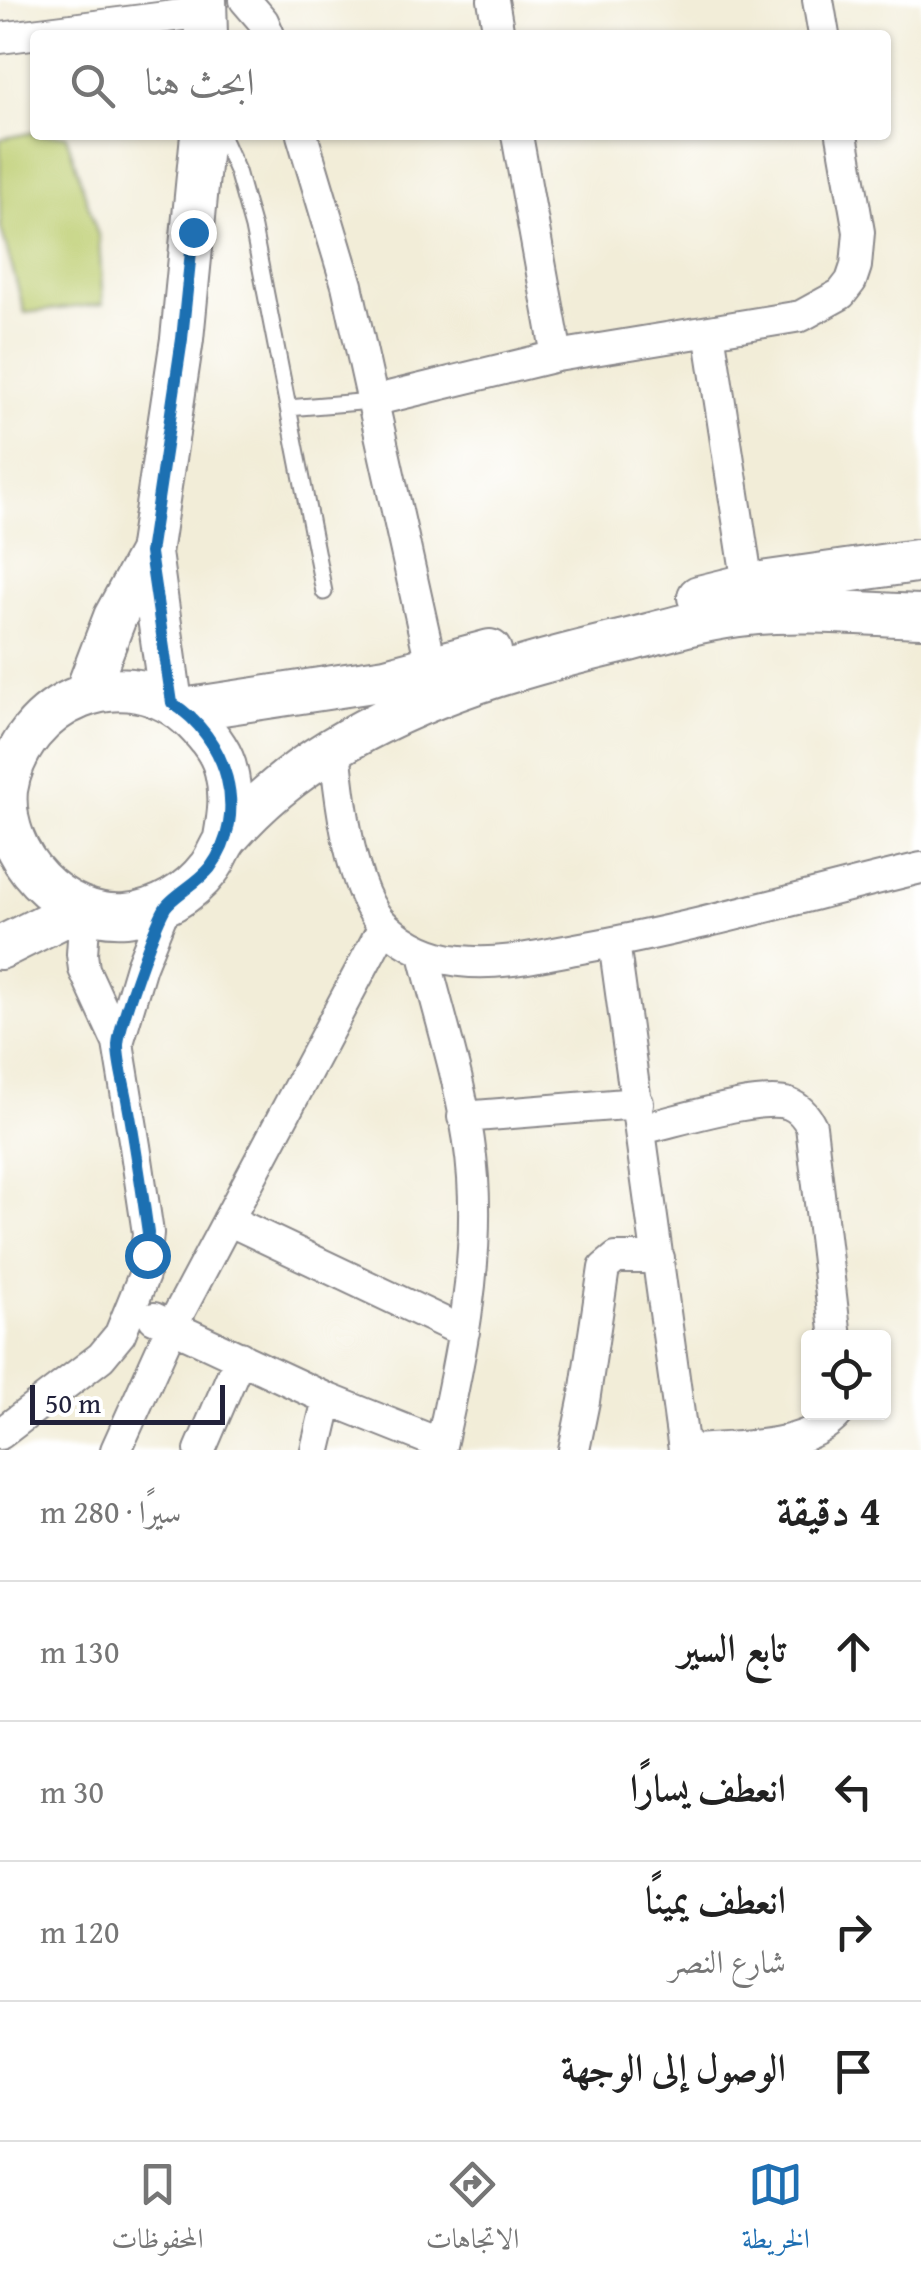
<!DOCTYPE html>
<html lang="ar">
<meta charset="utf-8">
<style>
body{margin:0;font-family:"Gentium Book Plus",Amiri,serif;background:#f6f6f6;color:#222;direction:rtl}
.controls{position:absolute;right:30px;bottom:30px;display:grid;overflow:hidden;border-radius:10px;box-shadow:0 2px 8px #0004}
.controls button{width:90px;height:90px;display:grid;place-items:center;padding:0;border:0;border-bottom:2px solid #e0e0e0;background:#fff;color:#222;font:50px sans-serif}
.scale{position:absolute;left:30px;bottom:25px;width:195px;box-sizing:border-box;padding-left:10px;border:5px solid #22223b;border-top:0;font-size:28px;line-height:35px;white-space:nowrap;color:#22223b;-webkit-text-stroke:8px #fff;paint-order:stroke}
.stop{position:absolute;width:30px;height:30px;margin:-22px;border:8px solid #1f6fb2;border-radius:50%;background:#fff}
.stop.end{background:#1f6fb2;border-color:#fff;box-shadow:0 2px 10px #0008}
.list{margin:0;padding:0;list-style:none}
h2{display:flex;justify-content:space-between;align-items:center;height:130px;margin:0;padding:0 40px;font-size:42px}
h2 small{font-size:32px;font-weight:400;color:#767676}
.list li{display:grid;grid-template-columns:65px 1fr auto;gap:30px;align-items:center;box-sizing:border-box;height:140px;padding:0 40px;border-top:2px solid #e0e0e0}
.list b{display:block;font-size:38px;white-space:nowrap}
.list p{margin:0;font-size:32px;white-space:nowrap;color:#767676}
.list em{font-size:32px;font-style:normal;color:#767676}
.icon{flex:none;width:55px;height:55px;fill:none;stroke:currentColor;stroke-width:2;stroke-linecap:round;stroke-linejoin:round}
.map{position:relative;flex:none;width:921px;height:1450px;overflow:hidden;direction:ltr}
.search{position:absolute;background:#fff;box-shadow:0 2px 8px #0004;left:30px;right:30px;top:30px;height:110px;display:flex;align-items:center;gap:25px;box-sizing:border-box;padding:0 35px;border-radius:10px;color:#767676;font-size:38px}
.sheet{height:690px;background:#fff}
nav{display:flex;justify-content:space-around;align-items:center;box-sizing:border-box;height:140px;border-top:2px solid #e0e0e0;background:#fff;font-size:28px;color:#767676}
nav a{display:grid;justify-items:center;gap:5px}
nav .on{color:#1f6fb2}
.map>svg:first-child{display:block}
.green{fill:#bdce71;stroke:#707856;stroke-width:2.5}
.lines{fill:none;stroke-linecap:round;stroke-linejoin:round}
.lane-casing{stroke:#8a888a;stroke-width:19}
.street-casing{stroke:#8a888a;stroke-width:34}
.secondary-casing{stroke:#8a888a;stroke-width:46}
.lane{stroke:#fff;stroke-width:15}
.street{stroke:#fff;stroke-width:30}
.secondary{stroke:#fff;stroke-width:42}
.route{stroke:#1f6fb2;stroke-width:12}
</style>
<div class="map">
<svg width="921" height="1450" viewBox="0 0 921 1450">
<rect width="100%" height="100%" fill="#fff"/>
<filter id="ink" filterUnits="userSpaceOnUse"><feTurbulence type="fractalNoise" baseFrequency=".01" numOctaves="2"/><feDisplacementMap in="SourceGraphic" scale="20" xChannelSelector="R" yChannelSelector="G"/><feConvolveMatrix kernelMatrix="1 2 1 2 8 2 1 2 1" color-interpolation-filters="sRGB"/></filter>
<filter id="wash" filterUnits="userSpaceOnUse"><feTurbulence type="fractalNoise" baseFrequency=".0048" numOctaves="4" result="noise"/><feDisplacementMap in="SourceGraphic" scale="40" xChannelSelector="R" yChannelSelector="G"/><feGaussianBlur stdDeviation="2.25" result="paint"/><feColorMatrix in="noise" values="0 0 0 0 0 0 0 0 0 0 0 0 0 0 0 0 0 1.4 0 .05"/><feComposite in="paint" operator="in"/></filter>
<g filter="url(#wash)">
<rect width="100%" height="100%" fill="#f2edd8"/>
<!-- green -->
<path class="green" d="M35,132V135H66L99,238L103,304L25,313L0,225V139Z"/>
</g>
<g filter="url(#ink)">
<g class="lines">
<defs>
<path id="lane" d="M221,135L237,171L253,228L324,592
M288,408L372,401"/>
<path id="street" d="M245,0L263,21L269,35
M493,0L499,35
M818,0L824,35
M0,38L206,12
M302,135L347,285L435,682
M517,135L557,356L801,316L841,294L851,281L856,266L859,232L842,135
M709,331L748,585V605
M372,401L557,356
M335,747C339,793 350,896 386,927C407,946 432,958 460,961C500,966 542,955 581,948C695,928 808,895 921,868
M614,942L684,1450
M424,954C442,1027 468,1103 473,1178C479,1270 460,1360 440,1450
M118,1043L141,966L166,904
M463,1117L638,1103
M641,1129C674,1122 760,1094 789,1104C800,1108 806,1116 811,1126L836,1338
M228,1220L464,1332
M154,1318L328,1399L441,1444
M0,1434L101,1357L120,1334L144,1275L148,1233L135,1146L118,1043L84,969L82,954L85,910
M116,1450L172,1326L384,926
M200,1450L240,1357
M316,1450L328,1399
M574,1450L584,1401L604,1268L616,1258H659
M692,1450C738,1446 807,1450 839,1412"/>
<path id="secondary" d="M205,0L206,35
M699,597L748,585L916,561
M86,693L115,617L150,553
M171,703L150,553L182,339L202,135
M183,710L386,679L490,651
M225,838C229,815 232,795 226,771C222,752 208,735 194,721C127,654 20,701 6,790C0,857 61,920 126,915C159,912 190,893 209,868C217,858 220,845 228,836C258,802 294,772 332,749C423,693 526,664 629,640C668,630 707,618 747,614C804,608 864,614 921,616
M0,948L80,908"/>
</defs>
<!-- lane casing -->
<use href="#lane" class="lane-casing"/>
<!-- street casing -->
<use href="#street" class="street-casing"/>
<!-- secondary casing -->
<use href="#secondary" class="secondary-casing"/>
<!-- lane -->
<use href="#lane" class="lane"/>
<!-- street -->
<use href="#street" class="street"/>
<!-- secondary -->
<use href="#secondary" class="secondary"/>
</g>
</g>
<g class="lines" filter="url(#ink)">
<!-- route -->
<path class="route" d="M147,1255L148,1233C142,1190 136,1148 128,1105C125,1086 118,1064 118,1045C119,1024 154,927 165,908C171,897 198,883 210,868C251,813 226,737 172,703L150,553L182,339L193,232"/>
</g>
</svg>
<div class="controls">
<button><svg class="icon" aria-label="locate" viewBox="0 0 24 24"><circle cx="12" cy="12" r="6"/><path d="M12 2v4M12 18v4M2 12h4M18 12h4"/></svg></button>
</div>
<div class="scale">50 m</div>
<div class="stop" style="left:147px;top:1255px"></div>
<div class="stop end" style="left:193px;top:232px"></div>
<div class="search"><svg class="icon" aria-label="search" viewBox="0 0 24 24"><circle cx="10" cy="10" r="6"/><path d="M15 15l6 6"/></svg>ابحث هنا</div>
</div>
<section class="sheet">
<h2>4 دقيقة<small>سيرًا · 280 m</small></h2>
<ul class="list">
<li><svg class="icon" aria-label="ahead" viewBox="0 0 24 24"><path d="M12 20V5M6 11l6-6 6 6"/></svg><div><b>تابع السير</b></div><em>130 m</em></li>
<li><svg class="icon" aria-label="left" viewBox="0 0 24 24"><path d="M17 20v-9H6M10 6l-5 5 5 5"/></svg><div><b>انعطف يسارًا</b></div><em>30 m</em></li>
<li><svg class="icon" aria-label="right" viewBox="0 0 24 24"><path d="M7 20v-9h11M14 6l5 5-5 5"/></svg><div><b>انعطف يمينًا</b><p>شارع النصر</p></div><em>120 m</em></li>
<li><svg class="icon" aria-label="arrive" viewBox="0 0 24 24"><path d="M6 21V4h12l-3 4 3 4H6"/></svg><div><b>الوصول إلى الوجهة</b></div></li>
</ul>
</section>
<nav>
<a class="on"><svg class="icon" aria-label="map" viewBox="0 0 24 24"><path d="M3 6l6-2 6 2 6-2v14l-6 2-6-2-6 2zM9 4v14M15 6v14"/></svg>الخريطة</a>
<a><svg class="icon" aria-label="directions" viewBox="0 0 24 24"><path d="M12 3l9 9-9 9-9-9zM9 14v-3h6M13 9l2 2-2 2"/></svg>الاتجاهات</a>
<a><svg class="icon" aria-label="saved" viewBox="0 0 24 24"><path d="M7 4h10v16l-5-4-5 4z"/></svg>المحفوظات</a>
</nav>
